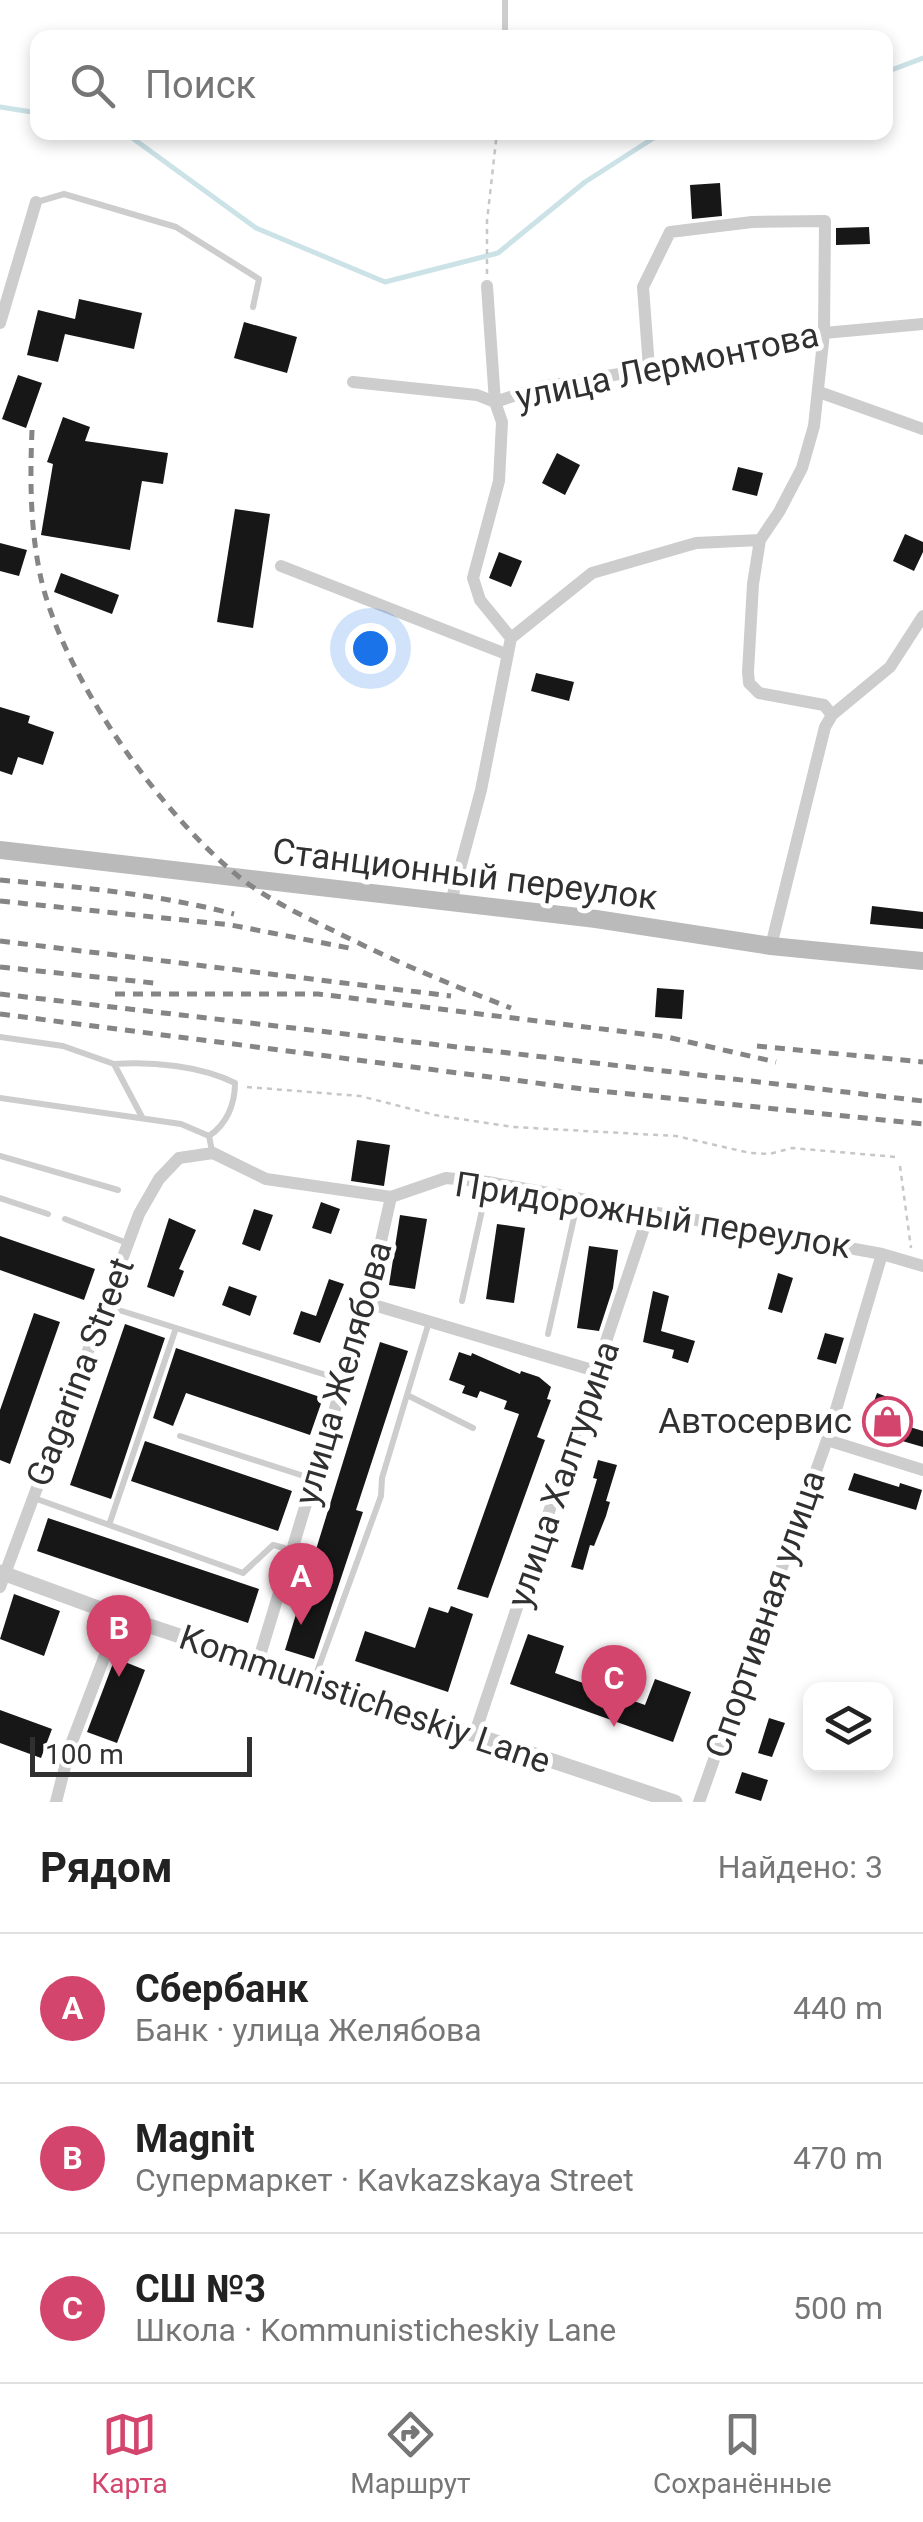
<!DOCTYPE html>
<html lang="ru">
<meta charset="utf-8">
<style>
body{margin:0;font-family:Roboto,sans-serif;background:#f6f6f6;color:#222}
.controls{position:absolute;right:30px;bottom:30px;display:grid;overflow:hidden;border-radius:20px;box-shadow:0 5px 15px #0003}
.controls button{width:90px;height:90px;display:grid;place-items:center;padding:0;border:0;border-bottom:2px solid #e0e0e0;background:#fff;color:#222;font:50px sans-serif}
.scale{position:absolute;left:30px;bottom:25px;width:222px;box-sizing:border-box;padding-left:10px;border:5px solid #303030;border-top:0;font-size:28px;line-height:35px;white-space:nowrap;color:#303030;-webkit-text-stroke:8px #fff;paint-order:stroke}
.you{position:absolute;left:370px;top:648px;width:35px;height:35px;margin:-25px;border:8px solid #fff;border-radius:50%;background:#1a73e8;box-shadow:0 0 0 15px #1a73e833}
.badge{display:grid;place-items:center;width:65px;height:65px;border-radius:50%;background:#d3456c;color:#fff;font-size:32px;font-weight:700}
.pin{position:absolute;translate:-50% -82px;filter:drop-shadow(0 2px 5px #0008)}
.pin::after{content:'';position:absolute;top:52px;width:35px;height:30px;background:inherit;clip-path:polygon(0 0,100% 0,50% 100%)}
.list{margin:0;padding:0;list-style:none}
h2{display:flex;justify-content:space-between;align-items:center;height:130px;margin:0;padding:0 40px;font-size:42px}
h2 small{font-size:32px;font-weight:400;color:#767676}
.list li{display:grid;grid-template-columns:65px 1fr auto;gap:30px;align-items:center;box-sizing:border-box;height:150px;padding:0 40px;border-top:2px solid #e0e0e0}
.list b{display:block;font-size:38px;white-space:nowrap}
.list p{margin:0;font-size:32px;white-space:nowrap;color:#767676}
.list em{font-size:32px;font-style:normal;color:#767676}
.icon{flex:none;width:55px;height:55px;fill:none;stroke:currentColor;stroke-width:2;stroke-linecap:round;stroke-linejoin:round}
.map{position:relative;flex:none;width:923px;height:1802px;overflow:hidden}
.search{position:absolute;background:#fff;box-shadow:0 5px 15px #0003;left:30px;right:30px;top:30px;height:110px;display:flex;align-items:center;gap:25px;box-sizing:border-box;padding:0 35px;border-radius:20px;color:#767676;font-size:38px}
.sheet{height:580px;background:#fff}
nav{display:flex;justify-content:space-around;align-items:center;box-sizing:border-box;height:140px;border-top:2px solid #e0e0e0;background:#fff;font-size:28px;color:#767676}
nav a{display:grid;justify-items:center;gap:5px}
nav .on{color:#d3456c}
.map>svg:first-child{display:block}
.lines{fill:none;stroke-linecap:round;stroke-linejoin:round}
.stream{stroke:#cbe2e7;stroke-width:5}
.building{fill:#171717}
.path{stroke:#c7c7c7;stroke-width:2.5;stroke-dasharray:5 5;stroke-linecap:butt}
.service{stroke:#cdcdcd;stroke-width:6}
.minor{stroke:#cdcdcd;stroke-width:12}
.tertiary{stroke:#cdcdcd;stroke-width:15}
.secondary{stroke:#bababa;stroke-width:18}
.rail{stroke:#858585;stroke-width:5;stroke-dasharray:10 8;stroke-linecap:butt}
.labels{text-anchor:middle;stroke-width:10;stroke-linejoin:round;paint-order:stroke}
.street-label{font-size:35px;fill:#303030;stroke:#fff}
.poi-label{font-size:35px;fill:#303030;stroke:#fff;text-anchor:end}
</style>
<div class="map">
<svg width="923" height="1802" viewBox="0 0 923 1802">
<rect width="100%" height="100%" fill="#fff"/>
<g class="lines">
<!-- stream -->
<path class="stream" d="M886,72L923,58
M0,107L38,113
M124,132L256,228L385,282L498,253L585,182L663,132"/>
</g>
<!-- building -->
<path class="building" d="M720,183L722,216L692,219L690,185Z
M869,227L870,244L836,245V228Z
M79,299L142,313L134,349L65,334L58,362L27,355L38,310L75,319Z
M244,322L297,337L287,373L234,358Z
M18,375L42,383L26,428L2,419Z
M63,417L90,427L85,441L168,453L163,484L142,481L130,550L41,535L53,464L47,462Z
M557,453L580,465L565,495L542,483Z
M738,467L763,473L757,496L732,490Z
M235,509L270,514L253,628L217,622Z
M905,534L923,542V552L914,571L893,561Z
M0,543L27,550L19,576L0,571Z
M499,552L522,561L511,587L489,578Z
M61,573L119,595L112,614L54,592Z
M536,673L574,682L569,701L531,691Z
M0,707L30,716L28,723L54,732L43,765L18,757L12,775L0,771Z
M872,906L923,912V929L870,924Z
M657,988L684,990L682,1019L655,1017Z
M357,1140L390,1145L384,1186L351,1181Z
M321,1202L340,1209L331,1234L312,1228Z
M254,1209L273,1215L260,1251L242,1244Z
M400,1215L427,1219L415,1289L389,1285Z
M169,1218L196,1230L179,1269L184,1271L174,1297L147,1287Z
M497,1224L525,1228L514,1303L486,1299Z
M0,1236L95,1269L84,1300L0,1270Z
M589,1246L618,1250L613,1288L599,1331L577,1328Z
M778,1273L793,1278L782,1313L768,1309Z
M329,1279L344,1284L320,1343L293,1334L301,1311L316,1316Z
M229,1286L257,1296L250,1316L222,1305Z
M653,1291L669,1296L661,1331L695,1341L688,1363L672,1358L674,1350L643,1342Z
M34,1313L60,1322L10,1464L0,1460V1410Z
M125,1324L165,1338L111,1499L70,1485Z
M825,1333L844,1338L836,1364L817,1359Z
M380,1342L408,1351L356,1510L363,1512L314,1659L285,1650Z
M176,1348L323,1398L310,1435L186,1393L173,1426L153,1418Z
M459,1352L471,1356L472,1353L520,1374L521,1371L539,1377L551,1387L547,1399L551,1400L537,1437L545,1440L488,1598L457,1589L519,1414L504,1409L507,1401L480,1391L477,1398L462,1393L465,1386L449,1380Z
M877,1393L898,1401L890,1421L923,1431V1447L864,1430Z
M145,1441L292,1491L278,1531L131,1481Z
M598,1460L617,1465L606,1501L610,1502L606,1516L594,1546L590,1545L583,1570L571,1567L597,1479L593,1478Z
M854,1473L899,1487L900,1483L922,1490L916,1510L848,1490Z
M48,1518L259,1589L248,1623L37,1551Z
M14,1594L60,1611L44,1656L0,1639Z
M451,1606L473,1614L448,1692L355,1661L365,1631L415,1648L429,1607L448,1613Z
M528,1634L564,1646L555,1673L645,1705L655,1679L691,1692L673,1742L510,1684Z
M115,1658L145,1670L117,1743L87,1732Z
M0,1710L52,1729L41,1758L0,1743Z
M769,1718L785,1723L772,1757L758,1753Z
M742,1772L768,1780L761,1801L735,1793Z"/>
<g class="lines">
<!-- path -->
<path class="path" d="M487,274V221L497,132
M247,1087L360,1096L435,1115L513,1127L676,1136L750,1153L769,1154L792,1148L896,1157
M900,1166L911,1248"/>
<!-- service -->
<path class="service" d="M505,38V0
M37,202L64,194L176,227L259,279L253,307
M0,1037L63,1046L114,1064L142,1117
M114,1064C151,1061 201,1066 235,1083C235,1104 227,1124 209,1136
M0,1098L181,1124L209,1136L212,1151
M0,1156L118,1190
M0,1198L48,1214
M65,1219L127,1243
M462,1301L488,1183
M106,1306L342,1380
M548,1334L578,1200
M407,1395L473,1428
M180,1436L313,1479
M34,1498L243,1573L273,1545L292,1550
M109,1525L176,1328
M314,1680L381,1496L382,1478L429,1322"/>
<!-- minor -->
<path class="minor" d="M0,323L36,202
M649,368L643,287L670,232L752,222L825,221L824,333L814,426L802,468L779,512L760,540L753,584L748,672L749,683L759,693L824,705L832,715
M353,382L477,395L495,402L541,387L746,353L824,333L923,324
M819,392L923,429
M281,566L506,654
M511,638L592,573L696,543L760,540
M451,902L481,790L511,638L480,600L473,578L499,481L502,422L495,402L487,286
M771,946L825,727L832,715L890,667L923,616
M367,1303L599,1372
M827,1440L923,1470
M0,1587L139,1214L159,1179L179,1158L213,1153L266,1179L391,1197L446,1178L488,1182L882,1254L923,1266
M258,1662L367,1303L391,1197
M474,1736L650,1210
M56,1802L70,1747L120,1616
M699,1802L827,1440L882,1254"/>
<!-- tertiary -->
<path class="tertiary" d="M0,1572L120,1616L675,1802"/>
<!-- secondary -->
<path class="secondary" d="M0,850L596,919L771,946L923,961"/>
<!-- rail -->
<path class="rail" d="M32,430C30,478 30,526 40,574C61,675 162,817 243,880C271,901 305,917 336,932C394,961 451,985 511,1008
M0,880C79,887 157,894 234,914
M0,901L231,925L349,948
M0,941L451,996
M0,967L154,983
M0,994L923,1101
M115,994H318L667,1037L776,1062
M0,1014L591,1090L923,1124
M757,1046L923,1062"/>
</g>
<!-- icons -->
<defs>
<symbol id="shop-ring" viewBox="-11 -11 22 22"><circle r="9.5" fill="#fff" stroke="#d3456c" stroke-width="1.5"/><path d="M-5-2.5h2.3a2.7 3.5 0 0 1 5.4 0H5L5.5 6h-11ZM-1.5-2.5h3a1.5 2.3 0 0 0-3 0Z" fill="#d3456c"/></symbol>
</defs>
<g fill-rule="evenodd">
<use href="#shop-ring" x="860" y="1394" width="55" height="55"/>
</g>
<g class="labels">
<!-- street labels -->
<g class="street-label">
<text transform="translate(667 366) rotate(-12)" y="12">улица Лермонтова</text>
<text transform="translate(465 874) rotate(7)" y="12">Станционный переулок</text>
<text transform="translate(653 1215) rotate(9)" y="12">Придорожный переулок</text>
<text transform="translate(80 1372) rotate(-69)" y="12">Gagarina Street</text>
<text transform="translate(343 1373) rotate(-74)" y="12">улица Желябова</text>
<text transform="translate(563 1474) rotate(-71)" y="12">улица Халтурина</text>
<text transform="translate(765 1614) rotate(-71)" y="12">Спортивная улица</text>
<text transform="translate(365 1699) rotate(19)" y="12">Kommunisticheskiy Lane</text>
</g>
<!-- poi labels -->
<g class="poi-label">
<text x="852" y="1433">Автосервис</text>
</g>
</g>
</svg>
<div class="controls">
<button><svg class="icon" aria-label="layers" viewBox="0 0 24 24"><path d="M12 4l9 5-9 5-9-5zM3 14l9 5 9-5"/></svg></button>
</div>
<div class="scale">100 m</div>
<div class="you"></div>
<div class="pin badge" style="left:301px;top:1625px">A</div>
<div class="pin badge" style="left:119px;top:1677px">B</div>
<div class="pin badge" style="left:614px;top:1727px">C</div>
<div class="search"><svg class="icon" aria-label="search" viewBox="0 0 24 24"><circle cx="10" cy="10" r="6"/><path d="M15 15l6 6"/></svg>Поиск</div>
</div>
<section class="sheet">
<h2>Рядом<small>Найдено: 3</small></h2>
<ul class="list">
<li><span class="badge">A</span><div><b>Сбербанк</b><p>Банк · улица Желябова</p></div><em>440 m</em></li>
<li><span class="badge">B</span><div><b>Magnit</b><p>Супермаркет · Kavkazskaya Street</p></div><em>470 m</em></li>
<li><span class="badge">C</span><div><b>СШ №3</b><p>Школа · Kommunisticheskiy Lane</p></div><em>500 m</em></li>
</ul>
</section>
<nav>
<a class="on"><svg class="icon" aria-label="map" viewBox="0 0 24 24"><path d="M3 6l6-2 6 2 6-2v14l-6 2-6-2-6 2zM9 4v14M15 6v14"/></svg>Карта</a>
<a><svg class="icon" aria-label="directions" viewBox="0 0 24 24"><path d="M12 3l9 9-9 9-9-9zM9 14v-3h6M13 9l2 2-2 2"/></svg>Маршрут</a>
<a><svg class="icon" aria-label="saved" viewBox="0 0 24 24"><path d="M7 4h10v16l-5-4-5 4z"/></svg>Сохранённые</a>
</nav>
